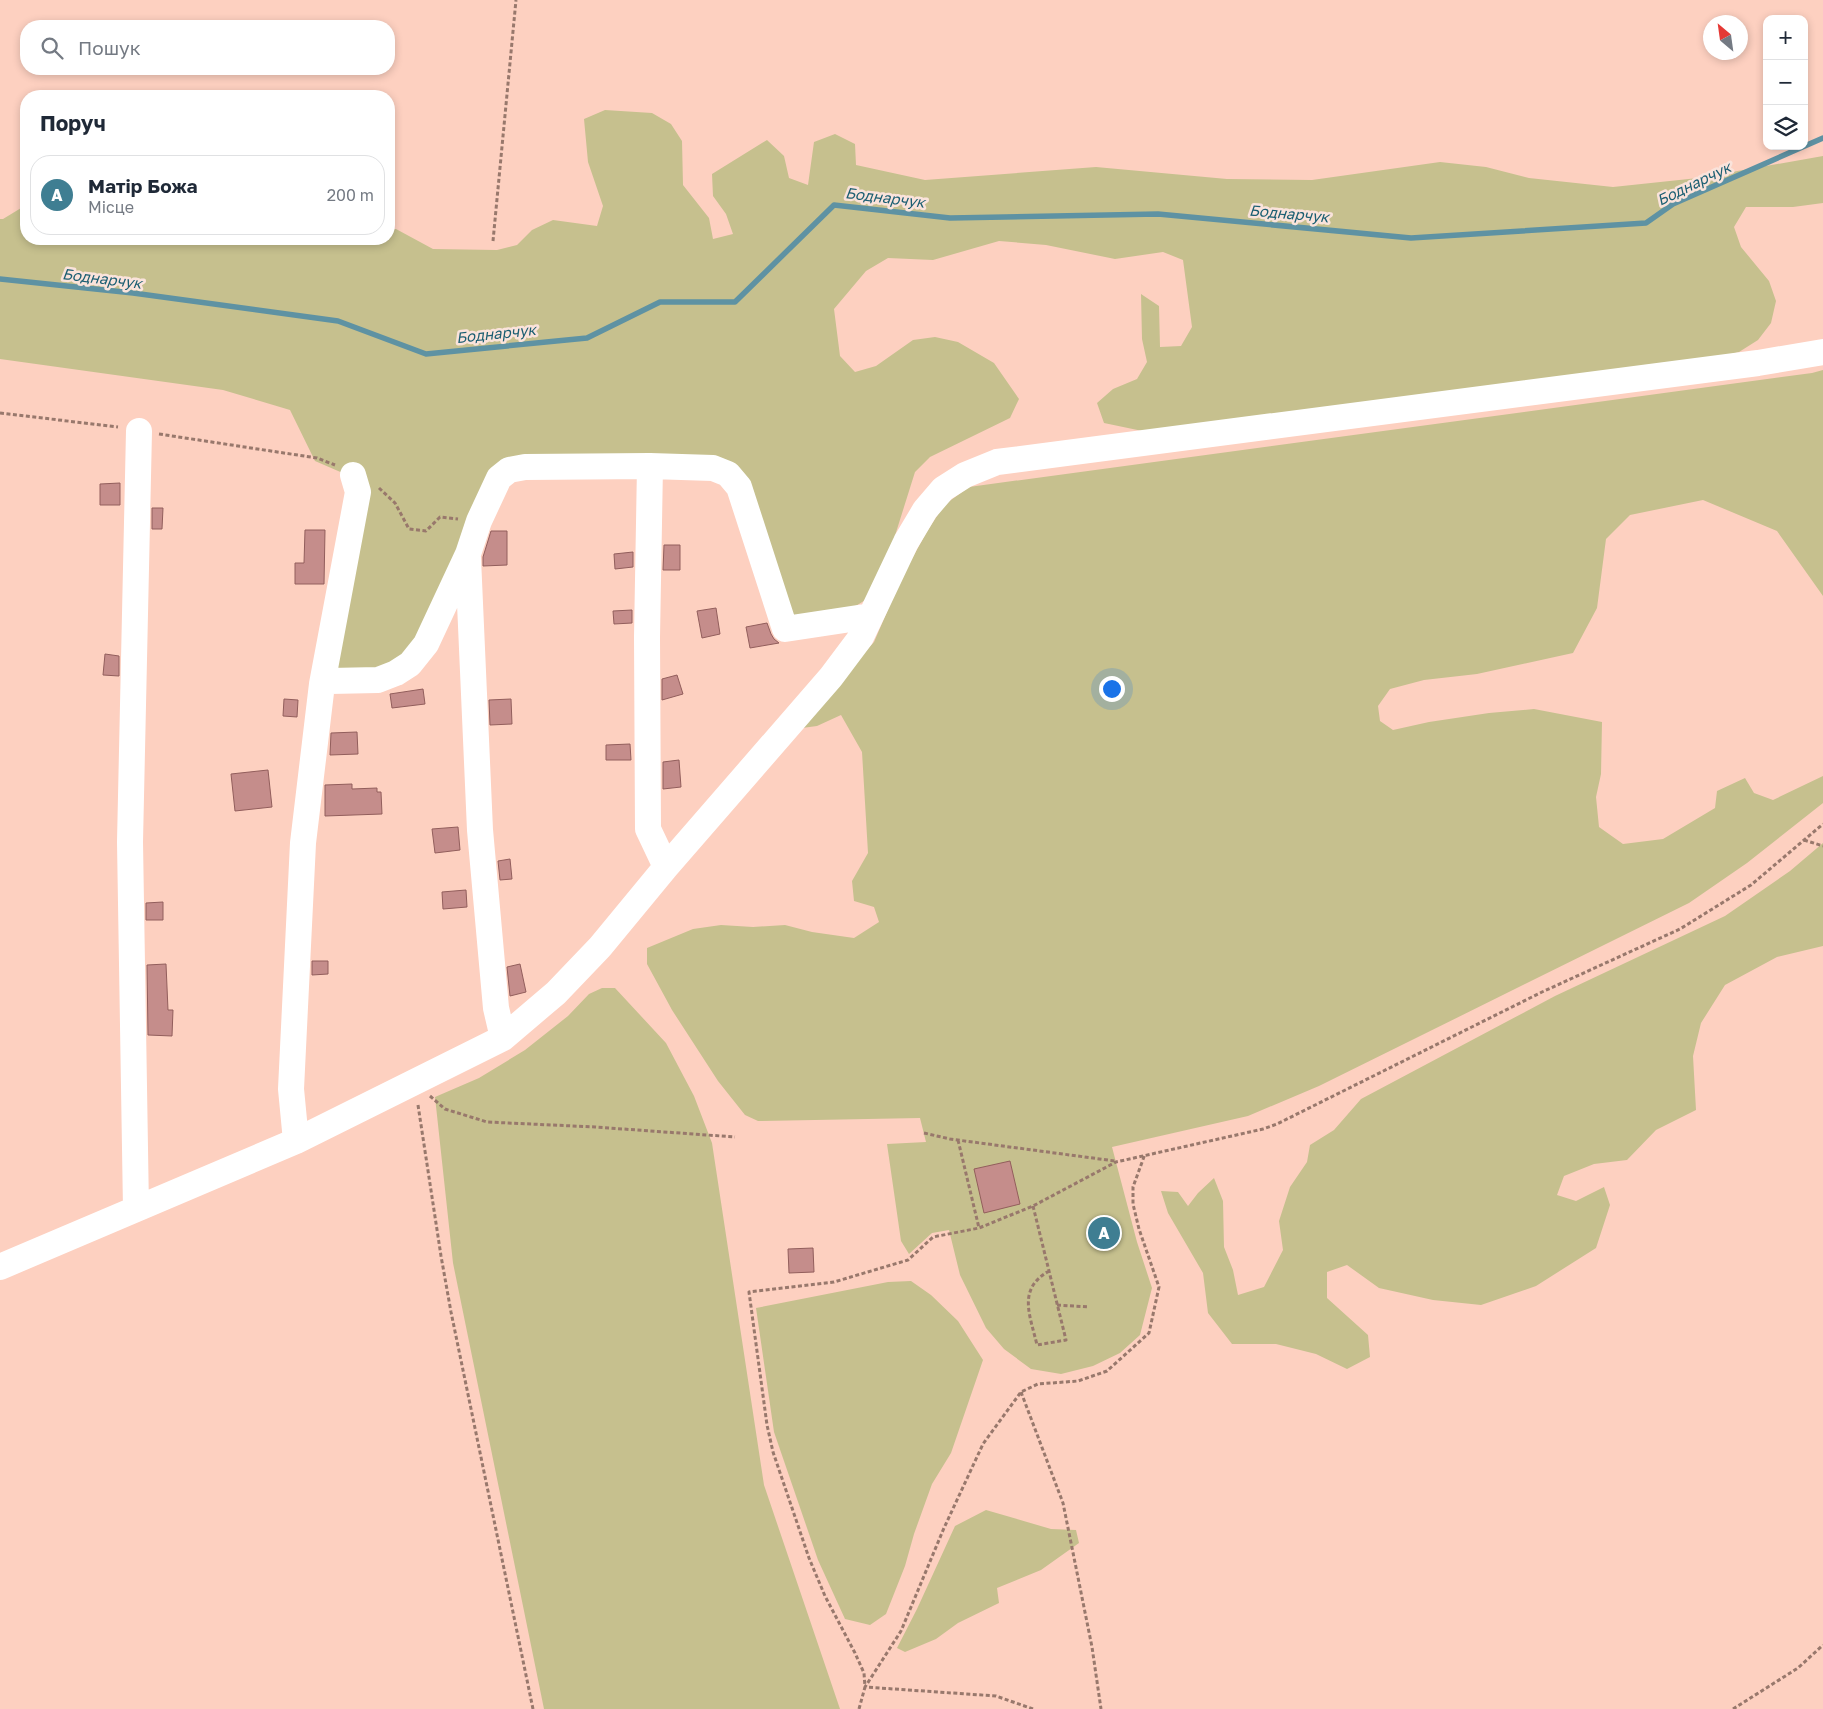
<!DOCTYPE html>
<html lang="uk">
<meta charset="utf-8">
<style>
body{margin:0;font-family:"Golos Text",sans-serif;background:#f6f6f7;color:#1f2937}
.controls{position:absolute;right:15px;top:15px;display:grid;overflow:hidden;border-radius:10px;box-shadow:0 2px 8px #0003}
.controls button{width:45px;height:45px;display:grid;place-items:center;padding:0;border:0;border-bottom:1px solid #e0e1e3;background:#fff;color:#1f2937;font:25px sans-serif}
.compass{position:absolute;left:1703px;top:15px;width:45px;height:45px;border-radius:50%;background:#fff;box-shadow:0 2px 8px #0003;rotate:331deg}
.you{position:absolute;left:1111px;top:688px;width:18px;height:18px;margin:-12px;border:4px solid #fff;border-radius:50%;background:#1a73e8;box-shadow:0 0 0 8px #1a73e833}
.badge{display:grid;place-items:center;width:32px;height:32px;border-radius:50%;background:#3f7e92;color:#fff;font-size:16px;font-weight:700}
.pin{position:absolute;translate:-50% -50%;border:2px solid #fff;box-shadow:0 1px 5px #0006}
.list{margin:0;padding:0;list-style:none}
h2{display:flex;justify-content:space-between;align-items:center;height:65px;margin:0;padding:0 20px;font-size:21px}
h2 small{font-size:16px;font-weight:400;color:#747a83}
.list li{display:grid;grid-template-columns:32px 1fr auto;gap:15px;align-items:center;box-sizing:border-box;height:80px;margin:0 10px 10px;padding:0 10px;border:1px solid #e0e1e3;border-radius:20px}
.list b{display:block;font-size:19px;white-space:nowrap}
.list p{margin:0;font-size:16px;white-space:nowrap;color:#747a83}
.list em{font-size:16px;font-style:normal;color:#747a83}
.icon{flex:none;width:28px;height:28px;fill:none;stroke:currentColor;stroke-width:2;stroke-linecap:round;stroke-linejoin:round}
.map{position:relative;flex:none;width:1823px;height:1709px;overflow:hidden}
.search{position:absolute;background:#fff;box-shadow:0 2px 8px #0003;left:20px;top:20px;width:375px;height:55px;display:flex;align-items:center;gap:12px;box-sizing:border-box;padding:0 18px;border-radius:20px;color:#747a83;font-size:19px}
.panel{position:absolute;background:#fff;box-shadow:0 2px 8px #0003;left:20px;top:90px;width:375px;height:155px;border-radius:20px}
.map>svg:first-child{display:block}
.green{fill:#c6c08e}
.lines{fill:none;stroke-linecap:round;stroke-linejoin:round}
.stream{stroke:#5e92a3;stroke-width:5.5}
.building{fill:#c58d8b;stroke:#925e5c}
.path{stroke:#98786c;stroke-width:3;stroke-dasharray:4 2.5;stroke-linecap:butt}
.minor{stroke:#fff;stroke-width:26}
.labels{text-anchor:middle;stroke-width:5;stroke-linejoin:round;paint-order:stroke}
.water-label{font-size:15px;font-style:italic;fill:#1b5e72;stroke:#fae3db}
</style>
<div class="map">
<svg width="1823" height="1709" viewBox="0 0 1823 1709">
<rect width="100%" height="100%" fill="#fdd0c0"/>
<!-- green -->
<path class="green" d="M605,110L652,113L671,124L682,141L683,185L709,218L713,239L733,234L726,214L713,196L712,174L767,140L784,156L789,178L808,185L814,142L835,134L855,144L856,165L925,180L1096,167L1227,179L1312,180L1440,162L1486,167L1529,178L1613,187L1698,178L1823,156V203L1793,207H1746L1734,227L1741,247L1769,281L1776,301L1771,323L1758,340L1739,352L1670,370L1171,437L1104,423L1097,403L1113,389L1137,379L1147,362L1142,339L1141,294L1159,306L1160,347L1181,346L1192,327L1183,260L1163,252L1115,259L1046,245L999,241L933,260L888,258L866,271L834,309L840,356L855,372L876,366L913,340L935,337L958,342L994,363L1019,399L1010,418L930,457L915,472L882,577L872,596L854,607L795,618L723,466L515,462L403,664L317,677L354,488L345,474L315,461L290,410L223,390L0,359V219H3L26,205V239H389V229H396L433,249L497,250L517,245L532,230L553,220L597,226L603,206L588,162L584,119Z
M1823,370V596L1777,531L1703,500L1630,515L1606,539L1597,608L1573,653L1477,674L1424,680L1390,689L1378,706L1380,721L1393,730L1429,722L1489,713L1534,709L1602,722L1601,774L1596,797L1599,827L1623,844L1663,839L1715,808L1717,791L1745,778L1754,793L1773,800L1823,776V803L1747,863L1689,903L1319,1086L1248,1116L1112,1147L1137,1242L1152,1288L1140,1335L1120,1353L1093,1366L1061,1374L1031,1369L1004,1349L986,1328L960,1275L949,1230L932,1233L909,1254L901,1241L887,1144L926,1142L920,1118L758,1121L745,1115L718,1081L672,1010L647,964V948L693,929L721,925L753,927L785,925L812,932L854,938L879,922L874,907L854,901L852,881L868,853L862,752L841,715L817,726L802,728V721L874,642L902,577L926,533L944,505L969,487L1812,373Z
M1823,843V946L1777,957L1725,985L1701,1023L1693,1056L1696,1110L1656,1130L1627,1160L1594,1164L1564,1176L1557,1195L1576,1201L1604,1187L1610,1205L1596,1248L1536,1286L1481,1305L1433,1300L1379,1288L1347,1265L1327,1272V1298L1368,1335L1370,1357L1347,1369L1316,1354L1276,1344H1232L1208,1313L1203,1273L1168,1213L1161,1191L1178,1192L1188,1206L1198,1193L1214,1178L1223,1201L1224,1247L1233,1270L1238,1295L1264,1287L1283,1250L1279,1221L1290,1187L1307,1162L1310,1145L1334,1130L1361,1099L1555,996L1725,916L1790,871Z
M602,988H615L666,1043L694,1096L712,1143L764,1485L840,1709H544L453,1263L435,1097L479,1078L525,1050L568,1016L589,994Z
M911,1281L931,1295L958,1321L983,1360L951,1453L932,1484L914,1534L905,1566L886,1614L870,1625L845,1619L818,1560L774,1432L756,1308L888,1282Z
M986,1510L1051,1529L1076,1530L1079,1543L1041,1570L997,1588L999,1603L958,1623L936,1639L905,1652L897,1648L917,1609L955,1526Z"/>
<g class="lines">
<!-- stream -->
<path class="stream" d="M0,279L133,293L338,321L426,354L587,338L660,302H735L834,205L950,218L1158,214L1411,238L1646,223L1673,204L1823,138"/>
</g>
<!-- building -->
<path class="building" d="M120,483V505H100V484Z
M152,508H163L162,529H152Z
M305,530H325L324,584H295V563H304Z
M491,531H507V565L483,566V557Z
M664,545H680V570H663Z
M633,552V567L615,569L614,554Z
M716,608L720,634L702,638L697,611Z
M632,610V623L614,624L613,611Z
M767,623L771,634L774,639L779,643L750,648L746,627Z
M105,654L119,656V676L103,675Z
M677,675L683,694L662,700V679Z
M423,689L425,704L392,708L390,694Z
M284,699L298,700L297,717L283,716Z
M511,699L512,724L490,725L489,700Z
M357,732L358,754L330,755L331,733Z
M630,744L631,760H606V745Z
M679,760L681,787L663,789V762Z
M268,770L272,807L235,811L231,774Z
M352,784V789L377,788V792H381L382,814L325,816V785Z
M458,827L460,850L435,853L432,829Z
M510,859L512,879L500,880L498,861Z
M466,890L467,907L443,909L442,892Z
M163,902V920H146V903Z
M312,961H328V974L312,975Z
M166,964L168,1010H173L172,1036L148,1035L147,965Z
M520,964L526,992L510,996L507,967Z
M1010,1161L1020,1204L984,1213L974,1169Z
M813,1248L814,1272L789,1273L788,1249Z"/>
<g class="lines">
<!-- path -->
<path class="path" d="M493,241L516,0
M0,413L118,427
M159,434L317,458L335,465
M379,488L395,503L409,529L426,531L440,517L458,519
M1804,840L1823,846
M430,1096L445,1109L487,1122L595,1127L735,1137
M418,1105L441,1256L451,1312L533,1709
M924,1133L950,1139L1115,1161
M958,1140L979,1228
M1033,1206L1066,1340L1037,1345C1030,1315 1017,1289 1049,1271
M1057,1305L1089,1307
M1021,1392L1063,1503L1092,1647L1101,1709
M859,1709L865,1687L864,1673L855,1653L825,1596L809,1558L773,1452L767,1425L749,1292L834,1282L908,1260L933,1237L979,1228L1033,1206L1116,1162L1263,1129L1277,1124L1542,992L1680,929L1751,885L1823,824
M1033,1709L996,1696L865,1687L901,1631L944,1528L983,1444L1021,1392L1038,1384L1078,1381L1107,1371L1149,1333L1159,1287L1139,1229L1133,1204V1187L1145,1154
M1733,1709L1798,1668L1823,1645"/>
<!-- minor -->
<path class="minor" d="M650,466L647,637L648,829L666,867
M468,558L480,830L496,1008L503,1038
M322,684L330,681L378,680L396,673L410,664L426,644L468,554L479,521L499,478L509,470L525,467L650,466L713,468L728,474L739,487L785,629L871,616
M296,1141L291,1089L303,843L322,684L358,492L353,475
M136,1209L130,842L139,431
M0,1267L296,1141L503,1038L556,993L600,947L666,867L831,677L861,637L906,542L925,510L943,489L965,475L997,462L1758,363L1823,352"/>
</g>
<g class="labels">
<!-- water labels -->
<g class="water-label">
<text transform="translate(1694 184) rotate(-26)" y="5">Боднарчук</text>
<text transform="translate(885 198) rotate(7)" y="5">Боднарчук</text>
<text transform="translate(1289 214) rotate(5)" y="5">Боднарчук</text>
<text transform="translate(102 279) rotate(7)" y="5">Боднарчук</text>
<text transform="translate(496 334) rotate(-6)" y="5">Боднарчук</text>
</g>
</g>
</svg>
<div class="controls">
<button>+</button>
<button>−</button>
<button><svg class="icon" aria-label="layers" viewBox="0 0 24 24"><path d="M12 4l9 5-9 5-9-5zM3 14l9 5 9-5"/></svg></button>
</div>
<svg class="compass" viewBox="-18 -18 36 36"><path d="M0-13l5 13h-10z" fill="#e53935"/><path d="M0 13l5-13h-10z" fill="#747a83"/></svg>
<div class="you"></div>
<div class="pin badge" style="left:1104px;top:1233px">A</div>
<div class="search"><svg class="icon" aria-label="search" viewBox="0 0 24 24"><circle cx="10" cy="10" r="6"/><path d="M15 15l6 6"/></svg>Пошук</div>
<section class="panel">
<h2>Поруч<small></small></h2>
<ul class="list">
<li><span class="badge">A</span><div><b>Матір Божа</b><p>Місце</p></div><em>200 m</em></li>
</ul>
</section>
</div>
